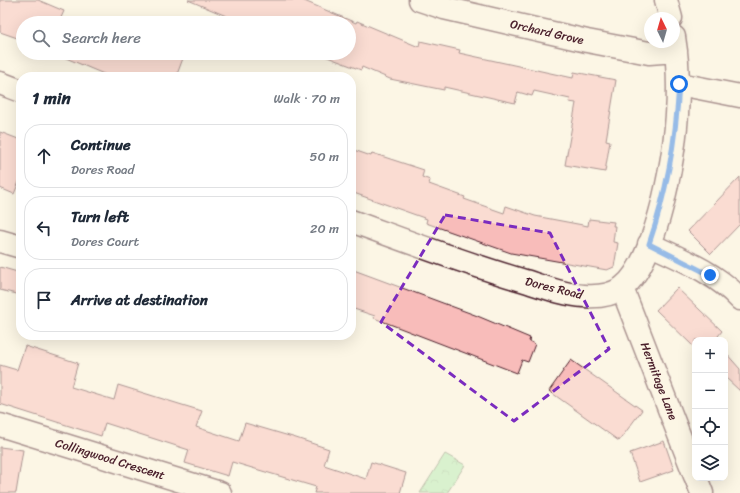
<!DOCTYPE html>
<meta charset="utf-8">
<style>
body{margin:0;font-family:Sriracha,sans-serif;background:#f2f2f3;color:#1f2937}
.controls{position:absolute;right:12px;bottom:12px;display:grid;overflow:hidden;border-radius:8px;box-shadow:0 4px 16px #0002}
.controls button{width:36px;height:36px;display:grid;place-items:center;padding:0;border:0;border-bottom:1px solid #e0e1e3;background:#fff;color:#1f2937;font:20px sans-serif}
.compass{position:absolute;left:644px;top:12px;width:36px;height:36px;border-radius:50%;background:#fff;box-shadow:0 4px 16px #0002;rotate:355deg}
.stop{position:absolute;width:12px;height:12px;margin:-9px;border:3px solid #1a73e8;border-radius:50%;background:#fff}
.stop.end{background:#1a73e8;border-color:#fff;box-shadow:0 1px 4px #0008}
.list{margin:0;padding:0;list-style:none}
h2{display:flex;justify-content:space-between;align-items:center;height:52px;margin:0;padding:0 16px;font-size:17px}
h2 small{font-size:13px;font-weight:400;color:#747a83}
.list li{display:grid;grid-template-columns:26px 1fr auto;gap:12px;align-items:center;box-sizing:border-box;height:64px;margin:0 8px 8px;padding:0 8px;border:1px solid #e0e1e3;border-radius:16px}
.list b{display:block;font-size:15px;white-space:nowrap}
.list p{margin:0;font-size:13px;white-space:nowrap;color:#747a83}
.list em{font-size:13px;font-style:normal;color:#747a83}
.icon{flex:none;width:22px;height:22px;fill:none;stroke:currentColor;stroke-width:2;stroke-linecap:round;stroke-linejoin:round}
.map{position:relative;flex:none;width:740px;height:493px;overflow:hidden}
.search{position:absolute;background:#fff;box-shadow:0 4px 16px #0002;left:16px;top:16px;width:340px;height:44px;display:flex;align-items:center;gap:10px;box-sizing:border-box;padding:0 14px;border-radius:22px;color:#747a83;font-size:15px}
.panel{position:absolute;background:#fff;box-shadow:0 4px 16px #0002;left:16px;top:72px;width:340px;height:268px;border-radius:16px}
.map>svg:first-child{display:block}
.forest{fill:url(#forest-crowns);stroke:#7d866e}
.building{fill:#f8bcba;stroke:#4a1f2b}
.lines{fill:none;stroke-linecap:round;stroke-linejoin:round}
.minor-casing{stroke:#4a1f2b;stroke-width:25}
.minor{stroke:#fcf5e5;stroke-width:22}
.route{stroke:#1a73e8;stroke-width:5}
.marked{fill:none;stroke:#7b2cbf;stroke-width:3;stroke-dasharray:8 5;stroke-linejoin:round}
.labels{text-anchor:middle;stroke-width:3;stroke-linejoin:round;paint-order:stroke}
.street-label{font-size:12px;fill:#4a1f2b;stroke:#fcf5e5}
</style>
<div class="map">
<svg width="740" height="493" viewBox="0 0 740 493">
<defs>
<pattern id="forest-crowns" width="20" height="18" patternUnits="userSpaceOnUse"><rect width="20" height="18" fill="#b0ecb2"/><path d="M2 6a3 3 0 1 1 6 0M12 15a3 3 0 1 1 6 0" fill="none" stroke="#99ca99"/></pattern>
</defs>
<rect width="100%" height="100%" fill="#fcf5e5"/>
<filter id="ink" filterUnits="userSpaceOnUse"><feTurbulence type="fractalNoise" baseFrequency=".025" numOctaves="2"/><feDisplacementMap in="SourceGraphic" scale="8" xChannelSelector="R" yChannelSelector="G"/><feConvolveMatrix kernelMatrix="1 2 1 2 8 2 1 2 1" color-interpolation-filters="sRGB"/></filter>
<g filter="url(#ink)">
<!-- forest -->
<path class="forest" d="M445,454L465,465L447,493H420Z"/>
<!-- building -->
<path class="building" d="M0,0H38L64,11L60,20L66,23H23V40L0,32Z
M188,0H302L356,23L357,21L419,47L420,41L460,50L459,53L573,78L574,72L616,80L606,140L610,141L605,172L565,165L576,103L569,102L570,99L534,91L532,96L518,92L515,103L444,87V90L390,79L362,67L361,70L317,53H349V23H243Z
M54,53H185L176,77H111Z
M0,132L21,140V177L14,194L0,188Z
M351,149L371,156L372,153L424,170L422,177L430,180L429,184L465,197L464,199L504,213L506,206L535,216L588,226L589,219L614,222L613,226H615L613,242L618,243L614,267L607,270L511,253L426,223L427,219L351,192Z
M740,177V224L711,254L688,231Z
M0,267L21,273V295L0,290Z
M351,269L475,315L530,338L529,341L535,344L528,362L522,360L517,373L374,318L375,316L351,308Z
M677,288L722,331L715,340H695V348L656,310Z
M25,346L78,363L71,387L114,400L118,385L179,404L202,411L196,427L239,441L245,423L296,438L329,449L324,465L366,479L371,462L406,473L400,493H314L316,487L232,462L228,476L185,463L189,450L105,423L101,436L0,404V365L17,370Z
M725,352L740,369V391L725,377Z
M571,360L642,410L619,441L549,391Z
M664,441L674,470L640,482L630,453Z
M0,447L23,450L16,493H0Z"/>
<g class="lines">
<defs>
<path id="minor" d="M420,0L444,8L587,41L649,53L676,51
M666,0L671,18
M0,83L21,91
M679,84L740,96
M351,221C409,242 466,264 525,281C544,287 565,295 584,296C597,297 610,296 622,288C643,273 657,226 663,202C676,148 683,92 674,37
M0,241L21,247
M649,244C681,259 716,273 740,299
M622,288L695,476
M0,425L220,493
M696,478L702,493"/>
</defs>
<!-- minor casing -->
<use href="#minor" class="minor-casing"/>
<!-- minor -->
<use href="#minor" class="minor"/>
</g>
</g>
<g class="lines" filter="url(#ink)">
<!-- route -->
<path class="route" d="M679,84C676,139 667,192 649,244L710,275"/>
</g>
<!-- marked area -->
<path d="M0 0H740V493H0ZM445,215L550,233L609,349L514,421L381,322Z" fill="#fcf5e5" fill-opacity=".55" fill-rule="evenodd"/>
<path class="marked" d="M445,215L550,233L609,349L514,421L381,322Z"/>
<g class="labels">
<!-- street labels -->
<g class="street-label">
<text transform="translate(547 32) rotate(13)" y="4">Orchard Grove</text>
<text transform="translate(554 288) rotate(14)" y="4">Dores Road</text>
<text transform="translate(659 381) rotate(69)" y="4">Hermitage Lane</text>
<text transform="translate(110 459) rotate(17)" y="4">Collingwood Crescent</text>
</g>
</g>
</svg>
<div class="controls">
<button>+</button>
<button>−</button>
<button><svg class="icon" aria-label="locate" viewBox="0 0 24 24"><circle cx="12" cy="12" r="6"/><path d="M12 2v4M12 18v4M2 12h4M18 12h4"/></svg></button>
<button><svg class="icon" aria-label="layers" viewBox="0 0 24 24"><path d="M12 4l9 5-9 5-9-5zM3 14l9 5 9-5"/></svg></button>
</div>
<svg class="compass" viewBox="-18 -18 36 36"><path d="M0-13l5 13h-10z" fill="#e53935"/><path d="M0 13l5-13h-10z" fill="#747a83"/></svg>
<div class="stop" style="left:679px;top:84px"></div>
<div class="stop end" style="left:710px;top:275px"></div>
<div class="search"><svg class="icon" aria-label="search" viewBox="0 0 24 24"><circle cx="10" cy="10" r="6"/><path d="M15 15l6 6"/></svg>Search here</div>
<section class="panel">
<h2>1 min<small>Walk · 70 m</small></h2>
<ul class="list">
<li><svg class="icon" aria-label="ahead" viewBox="0 0 24 24"><path d="M12 20V5M6 11l6-6 6 6"/></svg><div><b>Continue</b><p>Dores Road</p></div><em>50 m</em></li>
<li><svg class="icon" aria-label="left" viewBox="0 0 24 24"><path d="M17 20v-9H6M10 6l-5 5 5 5"/></svg><div><b>Turn left</b><p>Dores Court</p></div><em>20 m</em></li>
<li><svg class="icon" aria-label="arrive" viewBox="0 0 24 24"><path d="M6 21V4h12l-3 4 3 4H6"/></svg><div><b>Arrive at destination</b></div></li>
</ul>
</section>
</div>
